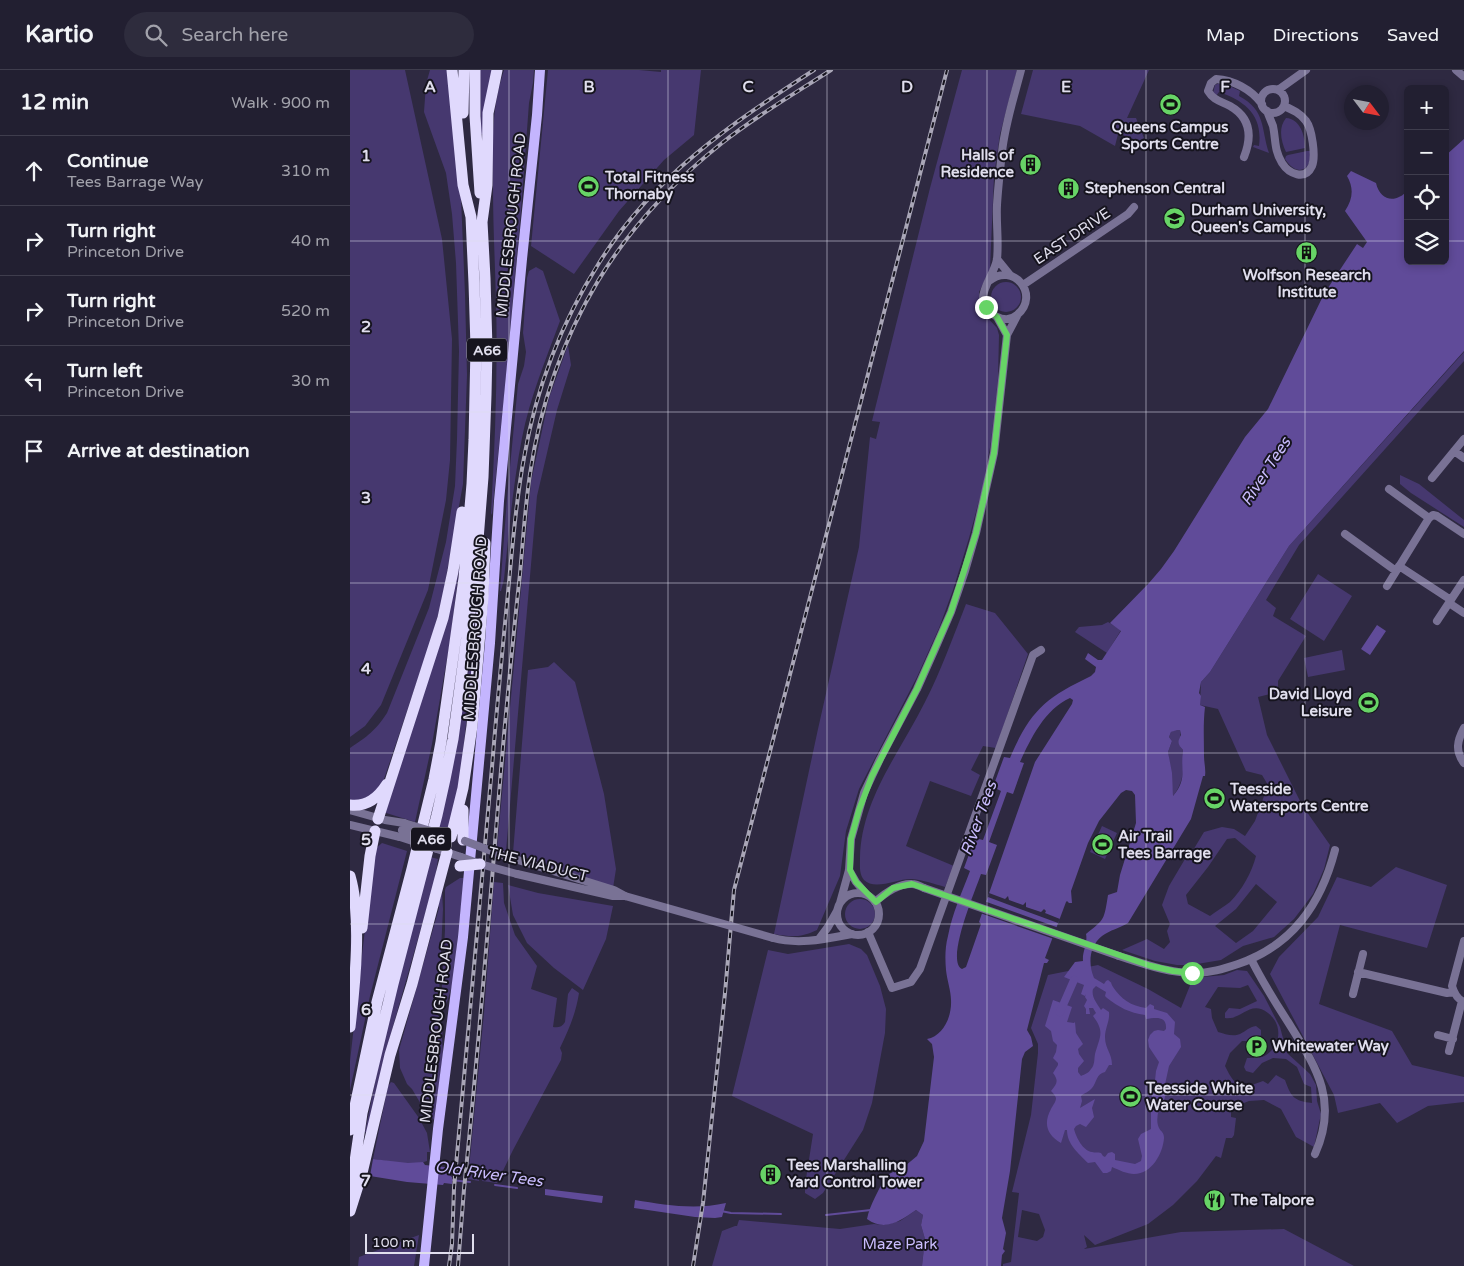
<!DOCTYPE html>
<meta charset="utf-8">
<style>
body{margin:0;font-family:"Varela Round",sans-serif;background:#2e2c3d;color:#f1f3f6}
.controls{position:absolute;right:15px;top:15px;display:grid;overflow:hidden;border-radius:8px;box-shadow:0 2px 8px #0003}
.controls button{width:45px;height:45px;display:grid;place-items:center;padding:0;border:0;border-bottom:1px solid #3f3d4d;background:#221f31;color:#f1f3f6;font:25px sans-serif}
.compass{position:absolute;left:994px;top:15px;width:45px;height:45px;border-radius:50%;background:#221f31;box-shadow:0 2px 8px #0003;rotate:122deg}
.scale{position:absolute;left:15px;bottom:12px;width:109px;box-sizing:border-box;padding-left:5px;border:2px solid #e0deed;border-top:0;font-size:14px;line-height:18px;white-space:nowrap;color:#e0deed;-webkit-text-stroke:4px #16141e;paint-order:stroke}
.stop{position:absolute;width:15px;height:15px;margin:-11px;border:4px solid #67d466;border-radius:50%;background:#fff}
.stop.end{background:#67d466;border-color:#fff;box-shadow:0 1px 5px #0008}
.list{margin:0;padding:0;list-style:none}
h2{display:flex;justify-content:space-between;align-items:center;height:65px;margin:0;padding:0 20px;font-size:21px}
h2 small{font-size:16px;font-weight:400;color:#a2a2ab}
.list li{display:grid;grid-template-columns:32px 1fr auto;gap:15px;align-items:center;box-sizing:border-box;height:70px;padding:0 20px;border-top:1px solid #3f3d4d}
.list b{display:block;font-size:19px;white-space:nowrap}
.list p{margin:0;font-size:16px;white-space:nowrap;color:#a2a2ab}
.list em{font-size:16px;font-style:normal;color:#a2a2ab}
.icon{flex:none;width:28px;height:28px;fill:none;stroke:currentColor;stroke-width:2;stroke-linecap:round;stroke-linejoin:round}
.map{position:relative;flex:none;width:1114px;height:1196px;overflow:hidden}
header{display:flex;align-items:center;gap:30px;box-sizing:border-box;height:70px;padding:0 25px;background:#221f31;border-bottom:1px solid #3f3d4d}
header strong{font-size:24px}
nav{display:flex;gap:28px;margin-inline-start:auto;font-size:18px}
.search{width:350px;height:45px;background:#2e2c3d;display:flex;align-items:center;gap:12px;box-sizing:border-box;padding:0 18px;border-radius:28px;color:#a2a2ab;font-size:19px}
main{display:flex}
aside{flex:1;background:#221f31}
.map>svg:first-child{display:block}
.green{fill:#46386f;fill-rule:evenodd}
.water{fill:#604b99;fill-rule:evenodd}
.pier{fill:#2e2941}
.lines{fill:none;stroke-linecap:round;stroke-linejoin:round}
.stream{stroke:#604b99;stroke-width:2}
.canal{stroke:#604b99;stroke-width:8}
.minor{stroke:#797295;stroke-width:8}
.major{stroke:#c4b5fe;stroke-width:10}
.highway{stroke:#e0d9fd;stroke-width:11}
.rail-casing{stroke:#a9a6b7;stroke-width:4}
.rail{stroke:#16141e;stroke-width:2;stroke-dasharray:5.5;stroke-linecap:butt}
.minor-bridge{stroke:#797295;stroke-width:8}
.highway-bridge{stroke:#e0d9fd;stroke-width:11}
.route{stroke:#67d466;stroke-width:6}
.grid{fill:none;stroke:#e0deed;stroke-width:1;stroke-opacity:0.55}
.labels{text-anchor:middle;stroke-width:4;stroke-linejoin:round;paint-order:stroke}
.shield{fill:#16141e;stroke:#a3a1af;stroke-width:1}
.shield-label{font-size:14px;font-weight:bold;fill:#e0deed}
.poi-label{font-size:15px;font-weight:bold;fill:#e0deed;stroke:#16141e;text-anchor:start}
.street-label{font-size:15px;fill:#e0deed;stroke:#16141e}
.park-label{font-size:15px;fill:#cabdfe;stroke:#16141e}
.water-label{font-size:16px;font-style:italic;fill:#c8bbfc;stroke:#16141e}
.grid-label{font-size:16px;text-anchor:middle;font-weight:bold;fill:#e0deed;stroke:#16141e;stroke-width:4;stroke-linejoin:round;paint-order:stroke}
</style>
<header>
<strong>Kartio</strong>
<div class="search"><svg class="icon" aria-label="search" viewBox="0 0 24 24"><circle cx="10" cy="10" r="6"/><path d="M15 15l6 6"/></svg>Search here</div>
<nav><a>Map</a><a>Directions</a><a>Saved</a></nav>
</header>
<main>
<aside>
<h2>12 min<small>Walk · 900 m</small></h2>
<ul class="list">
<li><svg class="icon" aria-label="ahead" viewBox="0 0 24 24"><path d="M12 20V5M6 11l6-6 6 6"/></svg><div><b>Continue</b><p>Tees Barrage Way</p></div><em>310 m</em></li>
<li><svg class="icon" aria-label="right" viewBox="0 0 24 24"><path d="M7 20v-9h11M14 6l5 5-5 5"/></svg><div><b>Turn right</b><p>Princeton Drive</p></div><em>40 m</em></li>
<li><svg class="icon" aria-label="right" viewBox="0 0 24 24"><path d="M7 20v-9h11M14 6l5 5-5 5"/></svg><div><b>Turn right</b><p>Princeton Drive</p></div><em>520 m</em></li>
<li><svg class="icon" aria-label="left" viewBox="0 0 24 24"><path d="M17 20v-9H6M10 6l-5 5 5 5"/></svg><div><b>Turn left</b><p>Princeton Drive</p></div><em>30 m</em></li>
<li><svg class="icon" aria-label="arrive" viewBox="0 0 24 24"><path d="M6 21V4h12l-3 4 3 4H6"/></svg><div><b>Arrive at destination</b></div></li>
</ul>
</aside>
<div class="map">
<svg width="1114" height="1196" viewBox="0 0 1114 1196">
<rect width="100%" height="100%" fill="#2e2941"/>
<!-- green -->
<path class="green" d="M0,0H55L92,169L102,269L100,390L96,430L78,520L31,635L15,656L0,667Z
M80,0H99L111,128L115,224L117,305L113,414L91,535L81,570L33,712L24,725L0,733V678C18,666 25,661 37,643L79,538L96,472L105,416L107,369L109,281L106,193L102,144L96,103L74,42L76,14Z
M130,0H145L134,64H131Z
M154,0H184L183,13L179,33L171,141L154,327L142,445L141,443C145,373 148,301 146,231C145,193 143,155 143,117C142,76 141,39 154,0Z
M198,0H289L311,2V0H351L344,65L314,90L269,141L224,204L181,176Z
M612,0H667L650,64L644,106L640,199L629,222L630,237L635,245L647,258L649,265L648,309L641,372L633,416L619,468L603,520L589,558L567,607L509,719L496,761L490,806L467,860C450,868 441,867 424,864L468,659L509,477L520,367L526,369L530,352L522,351L580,118Z
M683,0H799L777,48H786L794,68L781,75L774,65L768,64L765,76L730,56L671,44Z
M871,12L890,21L889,26C916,40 911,59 919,83L903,77L904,75L909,76C913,45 895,31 869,22L866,26L863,23L865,15Z
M936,48C950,49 955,65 955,78L936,82C931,71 928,58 936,48Z
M957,81H961C961,103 946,106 935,89L936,86L938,85Z
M186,197L193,201L210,251C196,289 180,327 172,368C163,414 159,462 154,509L151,521H150L157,428L168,314L174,296L176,282L173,263L177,208L179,201Z
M641 227a15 15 0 1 1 30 0a15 15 0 1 1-30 0Z
M218,275L221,295L207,340L187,426L156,781L147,778L181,412L199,328Z
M1114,282V291L949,475L916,530L926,538L923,546L956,566L928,611V622L908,627L917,665L952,735L980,775L974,799L963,824L944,849L924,867L893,876L871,890L841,895H827L805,891L772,880L797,869L814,879L820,872L817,861L820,854L812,835L819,816L835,789L842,782L854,762L872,757L884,759L895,766L905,751L918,715L912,705L896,701L868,639L850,635L851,612L860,602L939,476ZM885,768L906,786C902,802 892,820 880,832C874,837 866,841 860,846L838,834L836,825L858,797L877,769ZM906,814L927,832L903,861L886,873L865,856L886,839Z
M1050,405L1069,414L1114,450V457L1061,423L1050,414Z
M107,500H109L100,572L82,674L65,752L33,742Z
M968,504L1002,526L974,571L940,549Z
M616,534L645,543L678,584L646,678L633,676L621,700L630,705L621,726L580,711L556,776L604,796L595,817C585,814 573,810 562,809C549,808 525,821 514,810C509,804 510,796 510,788C511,730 550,682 575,632C591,601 603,567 616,534Z
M758,552L771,560L757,583L725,562L729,557L752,555Z
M122,576L124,577L111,702L99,762L88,758L116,618Z
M992,580L995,600L958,607L954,588Z
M204,592L225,612L254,724L266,799L263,818L163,783L178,600L198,597Z
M827,659L830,660C832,670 825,671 833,680C832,685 833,689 833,693C834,706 830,717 823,726L818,682L822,671L819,667L821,662Z
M752,756L767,763L755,789L740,782Z
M32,773L57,781L20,926L0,1020V991L24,780Z
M80,787L88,789L85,809L38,974L17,1063L15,1062L33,972Z
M1046,797L1097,815L1077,878L990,855L969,934L1042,961L1062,995L1114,1007V1032L1078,1036L1047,1053L1030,1033L988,1043L984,1025L920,904L929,887L968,847L987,807L1021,817Z
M110,808H114L103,913L96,935L91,934L95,860V820L96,817Z
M144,812L153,813L154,833L165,865L187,896L181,919L207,928L203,957C208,958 212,957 215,952L218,924L222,918L229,923C226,943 219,959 210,978L212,983L211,990L163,1080L147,1113L132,1111L133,1108H129V1111L118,1109L134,943Z
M158,815L188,823L263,836L256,869L233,920L204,898L177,873L163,845Z
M92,822L93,839L88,945L93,955L92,968L93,984L84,1050L72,1036L62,1019L57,1014L50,998L49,980L89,838L88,835Z
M495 844a15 15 0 1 1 30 0a15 15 0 1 1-30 0Z
M499,874L511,879L517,885L530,916L536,939L535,963L522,1033L513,1060L473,1123L465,1129L455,1123V1115L463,1064L382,1026L418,880L438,884Z
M748,895L798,919L831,938L843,908L874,905L887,900L897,901L914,926L930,957L937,983L960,1004L966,1015L967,1031L971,1044L964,1077L946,1067L931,1039L914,1030L899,1031L881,1038V1047L886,1048L884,1065L882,1068H876L871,1088L866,1086L847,1111L823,1135L798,1154L745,1175L734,1165L737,1177L734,1179L831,1162L934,1159L1004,1196H653V1194L661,1192L669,1123L662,1122L681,1045L688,983V974L681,958L698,905ZM898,915L907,931L890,939L879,938L875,943V948C891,951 900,929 918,943C934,955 931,979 912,987C908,988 902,988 897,988L894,997L896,1001L903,1003L912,993L923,988L936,989L947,997L954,1014L961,1017L962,1033C944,1031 941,1027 935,1010L926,1005L918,1014L913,1011L899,1016L897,1021C885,1015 881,1008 875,996L880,983L892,971H906L911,965V960L906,956C899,957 896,961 890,964C883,967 875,964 868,962L862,948L861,939L855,937L868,917L890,918ZM672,1140L689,1144L695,1160L693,1167L687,1171L668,1167Z
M41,1012L44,1013L69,1048L77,1063L80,1082H77V1091C61,1097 39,1091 23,1089L38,1016Z
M566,1140L573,1145L571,1155L575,1169L572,1196H362L372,1161L385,1156H387L389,1150L490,1159L524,1154L534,1155L550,1151Z
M69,1165L64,1196H8L9,1187Z"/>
<!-- water -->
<path class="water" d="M1114,69V281L939,476L860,602L851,612L849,623L851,626L850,635L855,637C853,654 854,670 854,686C854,693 856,699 855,706H853L841,749L778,853C770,858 760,860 752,866C739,876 738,894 744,908L754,914L756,911L758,910C764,915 759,910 763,917C771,929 781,936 796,938L800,934L804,936V939L817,943L825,952L824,964L830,969L831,977L819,996L814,1019L816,1022L814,1031H811C809,1039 805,1050 809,1058C811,1062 814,1062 814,1068C813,1083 802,1104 784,1104C777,1104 769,1100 762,1097L761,1101L757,1103H753L745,1092L738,1093C728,1083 717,1074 717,1060H715L711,1073C697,1065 693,1054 701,1039C703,1035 706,1032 706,1028C705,1025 703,1023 701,1021C707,1014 709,1011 703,1003L708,995V993L703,988L706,982L707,975L703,971L701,961L695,956L703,930L722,937L717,952L724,953L725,952L726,963L733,974L728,979L729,984L734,991L728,998V1002L731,1006C735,1004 739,1003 741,999C745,995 744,989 745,984C750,966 755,962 743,946L746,943L743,938H739L740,944H736V939L734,936L737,930L735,927L736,924L735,926L731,924L734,915L714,907L725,892L733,891C732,881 738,874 736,864C755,849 754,850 758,825L767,822L770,805L786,753L785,725L782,721L776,720L771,723L749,751L738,773L721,821L722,833H719L717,831L716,832L695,888L699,890L697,893H694L677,960L681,967L683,976L675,982L672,989L660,1101L652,1148L656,1163L653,1179L655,1181L652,1185L651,1196H572L575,1169L571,1155L573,1145L566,1140C550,1151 535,1162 517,1149C520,1134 529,1121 535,1106L555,1096L567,1086L574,1071L584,987L582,974L577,969C593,966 602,947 601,930C601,921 597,910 596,900C595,889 595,877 598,866C602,844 612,822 620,801L614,798L625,768L633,770L651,721L643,717L654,687L660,688C680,641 695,628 741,606L745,602L746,597L735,589L738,583L748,590H752L771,561L760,553L799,513L811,499L824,481L895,367L918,339L974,224L1007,174L1013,178L1017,172L995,141C1003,129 1004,118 997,106L1001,101L1026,113C1030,131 1046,134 1058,120V191H1095V86ZM720,628L723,630L722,634L685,692L629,852L631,854L616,897L612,899C595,891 626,819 631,804L636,805L647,775L639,772L657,722L663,724L674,693L670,692C681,668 695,639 720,628ZM827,660H830L831,665C827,672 828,675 833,680C830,699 838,708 823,726L822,703L818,682L822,671L819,667L821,662ZM746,916L756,922L755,926L757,928C769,937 779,943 795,945L796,949C805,948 817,945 816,959L814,961L808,960L804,961L800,965L798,970L799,977L809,992L806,1001L804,1020L800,1023L803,1029L801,1037V1059L791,1064L788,1069L792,1086L791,1091L785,1094L765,1090V1084L762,1082L758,1083L755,1087L753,1086L751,1083C748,1082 745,1083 742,1082C733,1081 726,1067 724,1059L726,1056L730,1054L736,1057L744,1047L742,1038L745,1029L730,1038L732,1031L731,1026C734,1023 739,1022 742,1018C747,1012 746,1004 755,1002L759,995H762C762,983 755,979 755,967C755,958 760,951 759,942L753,938L751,940C747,933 741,927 743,919Z
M1027,555L1036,561L1020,585L1011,579Z
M23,1089L58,1093L73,1092L75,1095L94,1097H95V1102L102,1107V1114L94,1113L93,1115L57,1112L20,1106Z
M195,1119L253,1126L252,1133L195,1125Z
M285,1130C315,1135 345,1140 376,1133L372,1147L365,1148L345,1147L284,1138Z"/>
<!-- pier -->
<path class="pier" d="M639,823L655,829L658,826L659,830L673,835L676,832V837L691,842L694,839L696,841L695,843L710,849L708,853L638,827Z
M634,831L709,858L704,869L630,843Z"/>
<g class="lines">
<!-- stream -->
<path class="stream" d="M100,1110L120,1112
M145,1115L167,1118
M371,1141L381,1143L431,1144
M476,1145L521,1140"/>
<!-- canal -->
<path class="canal" d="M710,942L724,910"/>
<!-- minor -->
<path class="minor" d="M1106,0L1113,6
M911 31a12 12 0 1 1 24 0a12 12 0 1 1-24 0Z
M928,20L956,0
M917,41C919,46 921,51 923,56C926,70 924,80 932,93C939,104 955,111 962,96C966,86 962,59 956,51C950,43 943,40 934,36
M894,87C902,67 901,48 880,36C871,31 864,31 858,21L861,13L866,9C883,10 901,19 912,34
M647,189L660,205
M639,211C663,191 691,225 667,245C655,256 634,243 633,228C633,216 645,202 647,189C649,172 646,153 647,135C648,118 650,100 652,82C655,54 664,27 671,0
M673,215L778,144L784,137
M647,247L657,265
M1104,381L1114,388
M1082,408L1114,369
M1039,419L1079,448L1083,445L1087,446L1114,464
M995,464L1046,501
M1049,496L1101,530
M1037,516L1079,448
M1099,533L1114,543
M1087,551L1114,510
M1114,658C1107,671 1105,681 1114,693
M0,740L35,750L54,753
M0,755L50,767
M87,779L111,787
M152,785L264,820L275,826
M499,800L506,812L517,825
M167,804L263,826H273
M487 844a21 21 0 1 1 42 0a21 21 0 1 1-42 0Z
M525,832C535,823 548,813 562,814C566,814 570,816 574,818
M490,833L499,800L501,769L514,723L530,689L567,619L584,581L601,542L615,501L626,463L644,383L657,265L667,246
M518,862L542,918L561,912L570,899L683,585L691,580
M423,868C449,875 475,869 502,864
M469,869L478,857L487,841
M1114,871L1102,916C1104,923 1107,929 1114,932
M769,886C794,894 818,903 844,903C860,903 873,899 888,894C943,875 971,834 985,780
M901,889C912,911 925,932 938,952C966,997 989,1030 965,1084
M1008,902L1097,923L1104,922
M1003,924L1013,884
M1088,965L1103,969
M1099,981L1112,931"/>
<!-- major -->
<path class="major" d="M74,1196L88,1059L113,867L140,573L149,431L172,189L187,45L190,0"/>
<!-- highway -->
<path class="highway" d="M125,0V46L130,123
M113,43L114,0
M0,735C17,737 28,728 37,714
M28,749L93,548L103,501L112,442
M101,767L113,718L122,656L133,527L135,473
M113,770V740
M0,806C12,847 5,914 0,957
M12,858L20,786L25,761
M0,1060L27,932L62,799L84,709L91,672L114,508L122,414L124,370L126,277L124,213L121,147L113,115L102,0
M0,1126L12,1043L43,914L87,745L95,709L103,669L125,507L133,407L136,325L137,279L135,208L132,152L137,115L138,43L147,0
M0,1141L12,1103L40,985L62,914L97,782"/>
<defs>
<path id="rail" d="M99,1196L102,1174L104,1118C117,978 130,838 142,697C147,635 153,574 159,512C163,471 166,429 174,388C186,318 211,253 249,193C303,106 381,54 464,0
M108,1196L114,1119C130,968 141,816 154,665C159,611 164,558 170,504C173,471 175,437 180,404C190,336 212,271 248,211C280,158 323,112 372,73C406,46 444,24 481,0
M343,1196L353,1133L375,923L384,820L597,0"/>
</defs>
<!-- rail casing -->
<use href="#rail" class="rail-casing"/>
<!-- rail -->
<use href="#rail" class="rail"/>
<!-- minor-bridge -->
<path class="minor-bridge" d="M54,753L91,764
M52,760L89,771
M50,767L87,779
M115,771L152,785
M111,787L130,794L167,804
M574,818L769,886
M275,826L423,868"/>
<!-- highway-bridge -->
<path class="highway-bridge" d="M110,796L130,794"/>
</g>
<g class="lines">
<!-- route -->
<path class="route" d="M636,237L647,247L657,265L644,383L626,463L601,542L567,619L522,706L509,740L501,769L500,800L506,812L526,832L543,818L562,814L801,896L823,901L842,903"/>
</g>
<!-- grid -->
<path class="grid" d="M159,0V1196M318,0V1196M477,0V1196M637,0V1196M796,0V1196M955,0V1196M0,171H1058M1095,171H1114M0,342H1114M0,513H1114M0,683H1114M0,854H1114M0,1025H1114"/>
<!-- icons -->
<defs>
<symbol id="stadium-disc" viewBox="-11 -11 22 22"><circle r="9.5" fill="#67d466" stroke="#16141e"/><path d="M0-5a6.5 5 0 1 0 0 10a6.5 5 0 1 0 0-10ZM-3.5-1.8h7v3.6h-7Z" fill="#111"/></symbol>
<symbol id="building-disc" viewBox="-11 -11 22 22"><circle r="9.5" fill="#67d466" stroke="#16141e"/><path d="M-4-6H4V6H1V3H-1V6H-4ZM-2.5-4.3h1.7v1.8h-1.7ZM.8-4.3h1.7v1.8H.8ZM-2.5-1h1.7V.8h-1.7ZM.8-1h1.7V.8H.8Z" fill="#111"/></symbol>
<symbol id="university-disc" viewBox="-11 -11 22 22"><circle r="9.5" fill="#67d466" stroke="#16141e"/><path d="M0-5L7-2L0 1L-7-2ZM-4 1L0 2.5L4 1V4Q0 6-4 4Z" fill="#111"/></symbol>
<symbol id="parking-disc" viewBox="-11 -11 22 22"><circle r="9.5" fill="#67d466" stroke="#16141e"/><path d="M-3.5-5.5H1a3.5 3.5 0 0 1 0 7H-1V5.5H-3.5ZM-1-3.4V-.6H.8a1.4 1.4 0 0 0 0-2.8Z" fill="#111"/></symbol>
<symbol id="restaurant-disc" viewBox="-11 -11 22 22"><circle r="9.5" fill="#67d466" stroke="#16141e"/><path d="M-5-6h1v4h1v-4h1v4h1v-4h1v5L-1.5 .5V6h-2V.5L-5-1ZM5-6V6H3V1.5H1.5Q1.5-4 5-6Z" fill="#111"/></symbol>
</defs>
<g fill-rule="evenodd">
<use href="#stadium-disc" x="808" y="22" width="25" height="25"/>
<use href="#building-disc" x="668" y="82" width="25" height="25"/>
<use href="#stadium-disc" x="226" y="104" width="25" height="25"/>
<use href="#building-disc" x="706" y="106" width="25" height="25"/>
<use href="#university-disc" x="812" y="136" width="25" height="25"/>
<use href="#building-disc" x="944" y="170" width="25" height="25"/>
<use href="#stadium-disc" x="1006" y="620" width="25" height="25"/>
<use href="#stadium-disc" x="852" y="716" width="25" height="25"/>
<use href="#stadium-disc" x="740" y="762" width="25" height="25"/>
<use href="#parking-disc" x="894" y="964" width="25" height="25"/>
<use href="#stadium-disc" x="768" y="1014" width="25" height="25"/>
<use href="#building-disc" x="408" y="1092" width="25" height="25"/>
<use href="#restaurant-disc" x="852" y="1118" width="25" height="25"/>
</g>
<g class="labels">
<!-- shield labels -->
<g class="shield">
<rect x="117" y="268.5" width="40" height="23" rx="4"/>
<rect x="61" y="757.5" width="40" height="23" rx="4"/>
</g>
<g class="shield-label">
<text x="137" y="285">A66</text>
<text x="81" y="774">A66</text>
</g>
<!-- poi labels -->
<g class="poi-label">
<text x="820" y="62" text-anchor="middle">Queens Campus<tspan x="820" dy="17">Sports Centre</tspan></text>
<text x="664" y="90" text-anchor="end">Halls of<tspan x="664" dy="17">Residence</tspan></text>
<text x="255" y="112">Total Fitness<tspan x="255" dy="17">Thornaby</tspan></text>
<text x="735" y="123">Stephenson Central</text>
<text x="841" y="145">Durham University,<tspan x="841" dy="17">Queen's Campus</tspan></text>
<text x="957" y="210" text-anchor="middle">Wolfson Research<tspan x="957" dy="17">Institute</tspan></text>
<text x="1002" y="629" text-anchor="end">David Lloyd<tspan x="1002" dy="17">Leisure</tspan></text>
<text x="880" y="724">Teesside<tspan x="880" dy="17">Watersports Centre</tspan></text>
<text x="768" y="771">Air Trail<tspan x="768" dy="17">Tees Barrage</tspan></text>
<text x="922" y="981">Whitewater Way</text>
<text x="796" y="1023">Teesside White<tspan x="796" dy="17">Water Course</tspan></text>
<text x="437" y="1100">Tees Marshalling<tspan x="437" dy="17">Yard Control Tower</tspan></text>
<text x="881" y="1135">The Talpore</text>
</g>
<!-- street labels -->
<g class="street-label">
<text transform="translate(161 155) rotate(-84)" y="5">MIDDLESBROUGH ROAD</text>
<text transform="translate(722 166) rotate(-34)" y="5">EAST DRIVE</text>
<text transform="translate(125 558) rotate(-86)" y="5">MIDDLESBROUGH ROAD</text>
<text transform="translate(188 794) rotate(14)" y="5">THE VIADUCT</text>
<text transform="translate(86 961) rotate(-83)" y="5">MIDDLESBROUGH ROAD</text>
</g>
<!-- park labels -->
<g class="park-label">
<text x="550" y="1179">Maze Park</text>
</g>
<!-- water labels -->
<g class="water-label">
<text transform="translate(915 401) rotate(-57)" y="6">River Tees</text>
<text transform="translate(628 748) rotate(-70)" y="6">River Tees</text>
<text transform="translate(139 1103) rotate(8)" y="6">Old River Tees</text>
</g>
</g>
<g class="grid-label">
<text x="80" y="22">A</text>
<text x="239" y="22">B</text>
<text x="398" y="22">C</text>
<text x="557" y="22">D</text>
<text x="716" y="22">E</text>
<text x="875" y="22">F</text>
<text x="16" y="91">1</text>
<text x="16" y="262">2</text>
<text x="16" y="433">3</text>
<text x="16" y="604">4</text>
<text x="16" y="775">5</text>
<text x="16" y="945">6</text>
<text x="16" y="1116">7</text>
</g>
</svg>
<div class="controls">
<button>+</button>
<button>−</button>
<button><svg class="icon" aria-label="locate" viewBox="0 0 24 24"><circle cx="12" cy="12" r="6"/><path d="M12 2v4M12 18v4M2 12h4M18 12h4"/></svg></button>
<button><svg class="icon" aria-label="layers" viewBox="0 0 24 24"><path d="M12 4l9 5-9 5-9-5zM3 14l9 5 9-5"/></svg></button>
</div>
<svg class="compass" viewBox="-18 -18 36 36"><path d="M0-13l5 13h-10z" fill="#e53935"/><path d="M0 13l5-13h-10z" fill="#a2a2ab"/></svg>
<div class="scale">100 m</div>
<div class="stop" style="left:842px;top:903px"></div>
<div class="stop end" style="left:636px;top:237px"></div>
</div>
</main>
